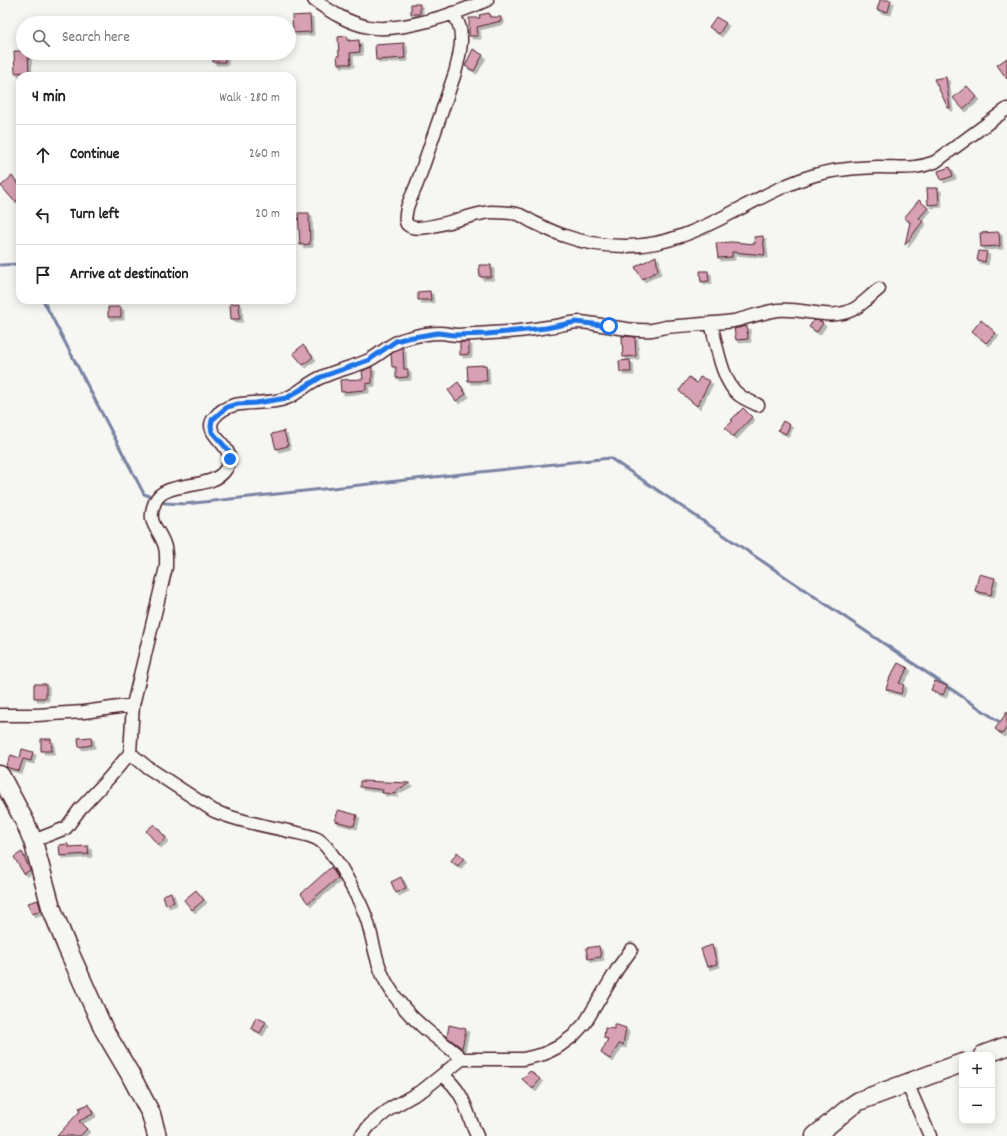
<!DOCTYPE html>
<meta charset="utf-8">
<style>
body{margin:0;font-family:Dekko,sans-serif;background:#f6f6f6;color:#202124}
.controls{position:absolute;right:12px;bottom:12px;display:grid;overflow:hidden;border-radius:8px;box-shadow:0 2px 10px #0003}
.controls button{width:36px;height:36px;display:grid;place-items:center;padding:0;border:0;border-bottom:1px solid #e0e0e0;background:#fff;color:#202124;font:20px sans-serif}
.stop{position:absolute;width:12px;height:12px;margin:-9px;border:3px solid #1a73e8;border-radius:50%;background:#fff}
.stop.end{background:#1a73e8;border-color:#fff;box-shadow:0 1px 4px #0008}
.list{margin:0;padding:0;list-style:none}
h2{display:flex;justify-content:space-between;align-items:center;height:52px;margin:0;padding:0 16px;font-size:17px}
h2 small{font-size:13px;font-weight:400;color:#757577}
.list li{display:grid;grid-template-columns:26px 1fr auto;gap:12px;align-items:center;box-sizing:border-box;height:60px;padding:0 16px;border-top:1px solid #e0e0e0}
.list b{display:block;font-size:15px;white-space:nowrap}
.list em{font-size:13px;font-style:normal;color:#757577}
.icon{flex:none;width:22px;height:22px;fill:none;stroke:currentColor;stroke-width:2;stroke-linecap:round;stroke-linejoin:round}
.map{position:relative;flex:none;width:1007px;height:1136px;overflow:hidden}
.search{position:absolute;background:#fff;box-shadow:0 2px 10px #0003;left:16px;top:16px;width:280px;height:44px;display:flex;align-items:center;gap:10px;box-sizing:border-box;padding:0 14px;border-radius:22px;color:#757577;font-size:15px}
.panel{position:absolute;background:#fff;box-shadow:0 2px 10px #0003;left:16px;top:72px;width:280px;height:232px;border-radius:12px}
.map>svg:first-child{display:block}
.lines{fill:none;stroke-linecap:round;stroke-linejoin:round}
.stream{stroke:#7882a2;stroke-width:3}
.building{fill:#d7a0b4;stroke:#4a1f2b;filter:url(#shadow)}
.street-casing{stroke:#4a1f2b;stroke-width:15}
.secondary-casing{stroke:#4a1f2b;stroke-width:21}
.street{stroke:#f6f6f2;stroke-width:12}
.secondary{stroke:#f6f6f2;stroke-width:18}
.route{stroke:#1a73e8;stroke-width:5}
</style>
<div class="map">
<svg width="1007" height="1136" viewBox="0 0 1007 1136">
<defs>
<filter id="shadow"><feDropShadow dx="3" dy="3" stdDeviation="0" flood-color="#0004"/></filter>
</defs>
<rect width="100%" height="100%" fill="#f6f6f2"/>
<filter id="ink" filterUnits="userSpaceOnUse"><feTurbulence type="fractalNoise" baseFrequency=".025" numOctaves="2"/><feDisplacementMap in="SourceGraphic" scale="8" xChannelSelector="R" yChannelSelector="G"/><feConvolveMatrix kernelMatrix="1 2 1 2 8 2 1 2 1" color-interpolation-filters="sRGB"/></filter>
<g filter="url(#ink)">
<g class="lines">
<!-- stream -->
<path class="stream" d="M0,265L20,264
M43,300L144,494L155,498
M160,501L165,503L185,504L610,458L1007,727"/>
</g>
<!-- building -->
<path class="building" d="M880,0H891L888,12L877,10Z
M411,4H420V14H411Z
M489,13L490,17H501V21L477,27L478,36H469V18H480L479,15Z
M310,15L311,32L293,33L292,16Z
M716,17L726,23L719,34L709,27Z
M347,36L348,41L359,40L360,52L350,53L351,64H338L337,56H339L338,37Z
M404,43L405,58L376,60L375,45Z
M473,49L483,55L474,71L465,66Z
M14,51H23V53H28L29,72L15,73Z
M213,54H225V62H213Z
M1007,58V79L997,65Z
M946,77L950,108H948L934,79Z
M967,86L977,97L963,109L953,98Z
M950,167L953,176L941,180L938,171Z
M12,176L20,186V197L15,202L1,186Z
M927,188H938L939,204L928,205Z
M919,200L928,208L919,218L923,221L905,245L910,222L904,218Z
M298,213H309L310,244L300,245Z
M999,232L1000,246L981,247L980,233Z
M763,236L765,255L732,252V257L718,258L716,243L732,242L755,244L754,237Z
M979,251L987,252L985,262L977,260Z
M656,256L658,271L642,279L635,267Z
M479,265H491V277H480Z
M700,271H708L709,281L701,282Z
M430,291L431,300H418V292Z
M239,303L240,319H231L230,304Z
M108,307H121V317H108Z
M814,320L820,321L823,323L817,332L809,327Z
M981,320L996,333L986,343L972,331Z
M747,326L748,339L736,340L734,329Z
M622,336L635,337L636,356L623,357Z
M460,342H469V354L460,355Z
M303,345L313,357L303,365L293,353Z
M400,348H403L404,369H408V377L396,378V367H392L391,354Z
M630,360L631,372H620L619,361Z
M486,365L487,381H468L467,366Z
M372,367V383L366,384V390L341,392L340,380L363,379L362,371Z
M689,377L697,383L700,377L710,381L697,406L679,391Z
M458,382L466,394L456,401L448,390Z
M743,408L752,417L733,437L725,428L733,421L731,420Z
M783,421L790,425L786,434L778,430Z
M284,431L288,446L276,449L272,434Z
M979,574L995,578L991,595L975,591Z
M898,663L908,668L899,683L904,685L901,694L886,689L890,677Z
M935,681L947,686L943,695L931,690Z
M34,684H46V698H34Z
M1007,712V727L1002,734L995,729Z
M91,737L92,745L79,747L78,738Z
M41,739H51L52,751H41Z
M22,749L33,752L31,761L23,759L19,771L6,767L11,755L20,758Z
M360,781L410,783L395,791V794L382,793L383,790L360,787Z
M338,810L357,815L354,826L335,821Z
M154,824L166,838L158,845L146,831Z
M68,844V847L88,846L89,854L60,856L59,845Z
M22,852L30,870L24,874L14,857Z
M457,852L464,858L458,866L451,861Z
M331,867L338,878L308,903L301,894Z
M401,877L406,888L396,893L391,882Z
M196,890L204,900L192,910L184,900Z
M171,892L174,902L166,905L163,895Z
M38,900L41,911L32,914L28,903Z
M712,945L717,964L707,967L701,949Z
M599,946L601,957L588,959L586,948Z
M256,1017L266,1022L260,1033L251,1028Z
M614,1024L626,1028L623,1045L619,1044L610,1059L601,1053L608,1039L604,1038L605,1028L614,1029Z
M449,1025L466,1029L462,1048L447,1037Z
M530,1071L540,1079L533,1089L522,1079Z
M89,1104L93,1114L79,1121L87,1129L80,1136H57L80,1111L79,1108Z"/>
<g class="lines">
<defs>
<path id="street" d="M314,0C331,12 348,23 369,27C399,33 459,13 487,0
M452,13C467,29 460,54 455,73C443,108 431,143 419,178C416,188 410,198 407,208C406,213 404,222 408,225C419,236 474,212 491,212C501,212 511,212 520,215C525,217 530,221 535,223C545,228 555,233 565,236C584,243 605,246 625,246C695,247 750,194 815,175C835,169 858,168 879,167C901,167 914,170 935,162L1007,109
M711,323C716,342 722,383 739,395C744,399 752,402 758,405
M0,715H36L84,712L133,705
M130,753L147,767L214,811C236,820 260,825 284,830C295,833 309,834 319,840C328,846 334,858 340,866C350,884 361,901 367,920C374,942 376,967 389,987C398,1002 409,1015 422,1026C435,1038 450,1047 462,1059
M33,841L66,828L80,809L109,778L130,753L133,705L166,567C166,560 167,551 164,544C158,527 146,523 155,502C164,479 212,492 226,469C241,446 200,436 214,418C232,395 263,408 287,398C299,393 309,382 322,377C337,370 354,367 369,360C383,353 392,341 408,338C418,335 429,333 440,333C446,333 452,335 458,335C474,334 491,333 508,332C521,331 535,329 548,327C559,326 570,322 580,322C604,324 627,332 652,330C657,329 661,328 666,327C688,325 711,324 734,321C748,318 763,312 778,310C803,307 830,322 854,309C863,304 871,295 879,289
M443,1075C467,1096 465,1110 477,1136
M907,1083L930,1136
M361,1136L370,1125L391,1108L423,1090L462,1059H523L544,1054L558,1047L573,1036L585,1023L618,968L631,950"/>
<path id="secondary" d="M0,775L25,822L33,841L51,907L67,947L104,1030L130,1074L151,1114L157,1136
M983,1055L1007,1046
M815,1136L850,1107L859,1101L962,1063"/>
</defs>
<!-- street casing -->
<use href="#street" class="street-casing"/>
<!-- secondary casing -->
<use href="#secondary" class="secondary-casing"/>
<!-- street -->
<use href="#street" class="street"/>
<!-- secondary -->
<use href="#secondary" class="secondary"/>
</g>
</g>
<g class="lines" filter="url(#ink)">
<!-- route -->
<path class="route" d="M230,459L228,450L212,432L211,426L212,420L227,407L238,404L256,403L287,398L321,377L369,360L396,341L407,338L438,333L454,335L487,334L546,328L576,322L609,326"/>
</g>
</svg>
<div class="controls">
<button>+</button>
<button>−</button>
</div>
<div class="stop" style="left:609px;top:326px"></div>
<div class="stop end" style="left:230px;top:459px"></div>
<div class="search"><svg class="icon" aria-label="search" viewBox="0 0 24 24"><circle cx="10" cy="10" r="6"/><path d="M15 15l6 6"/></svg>Search here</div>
<section class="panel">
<h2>4 min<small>Walk · 280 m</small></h2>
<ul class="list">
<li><svg class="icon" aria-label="ahead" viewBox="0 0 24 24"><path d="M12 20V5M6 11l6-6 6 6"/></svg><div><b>Continue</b></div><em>260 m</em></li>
<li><svg class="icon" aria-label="left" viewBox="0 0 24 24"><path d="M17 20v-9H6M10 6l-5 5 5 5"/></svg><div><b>Turn left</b></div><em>20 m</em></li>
<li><svg class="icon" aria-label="arrive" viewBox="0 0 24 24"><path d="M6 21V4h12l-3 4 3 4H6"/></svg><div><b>Arrive at destination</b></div></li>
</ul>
</section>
</div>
